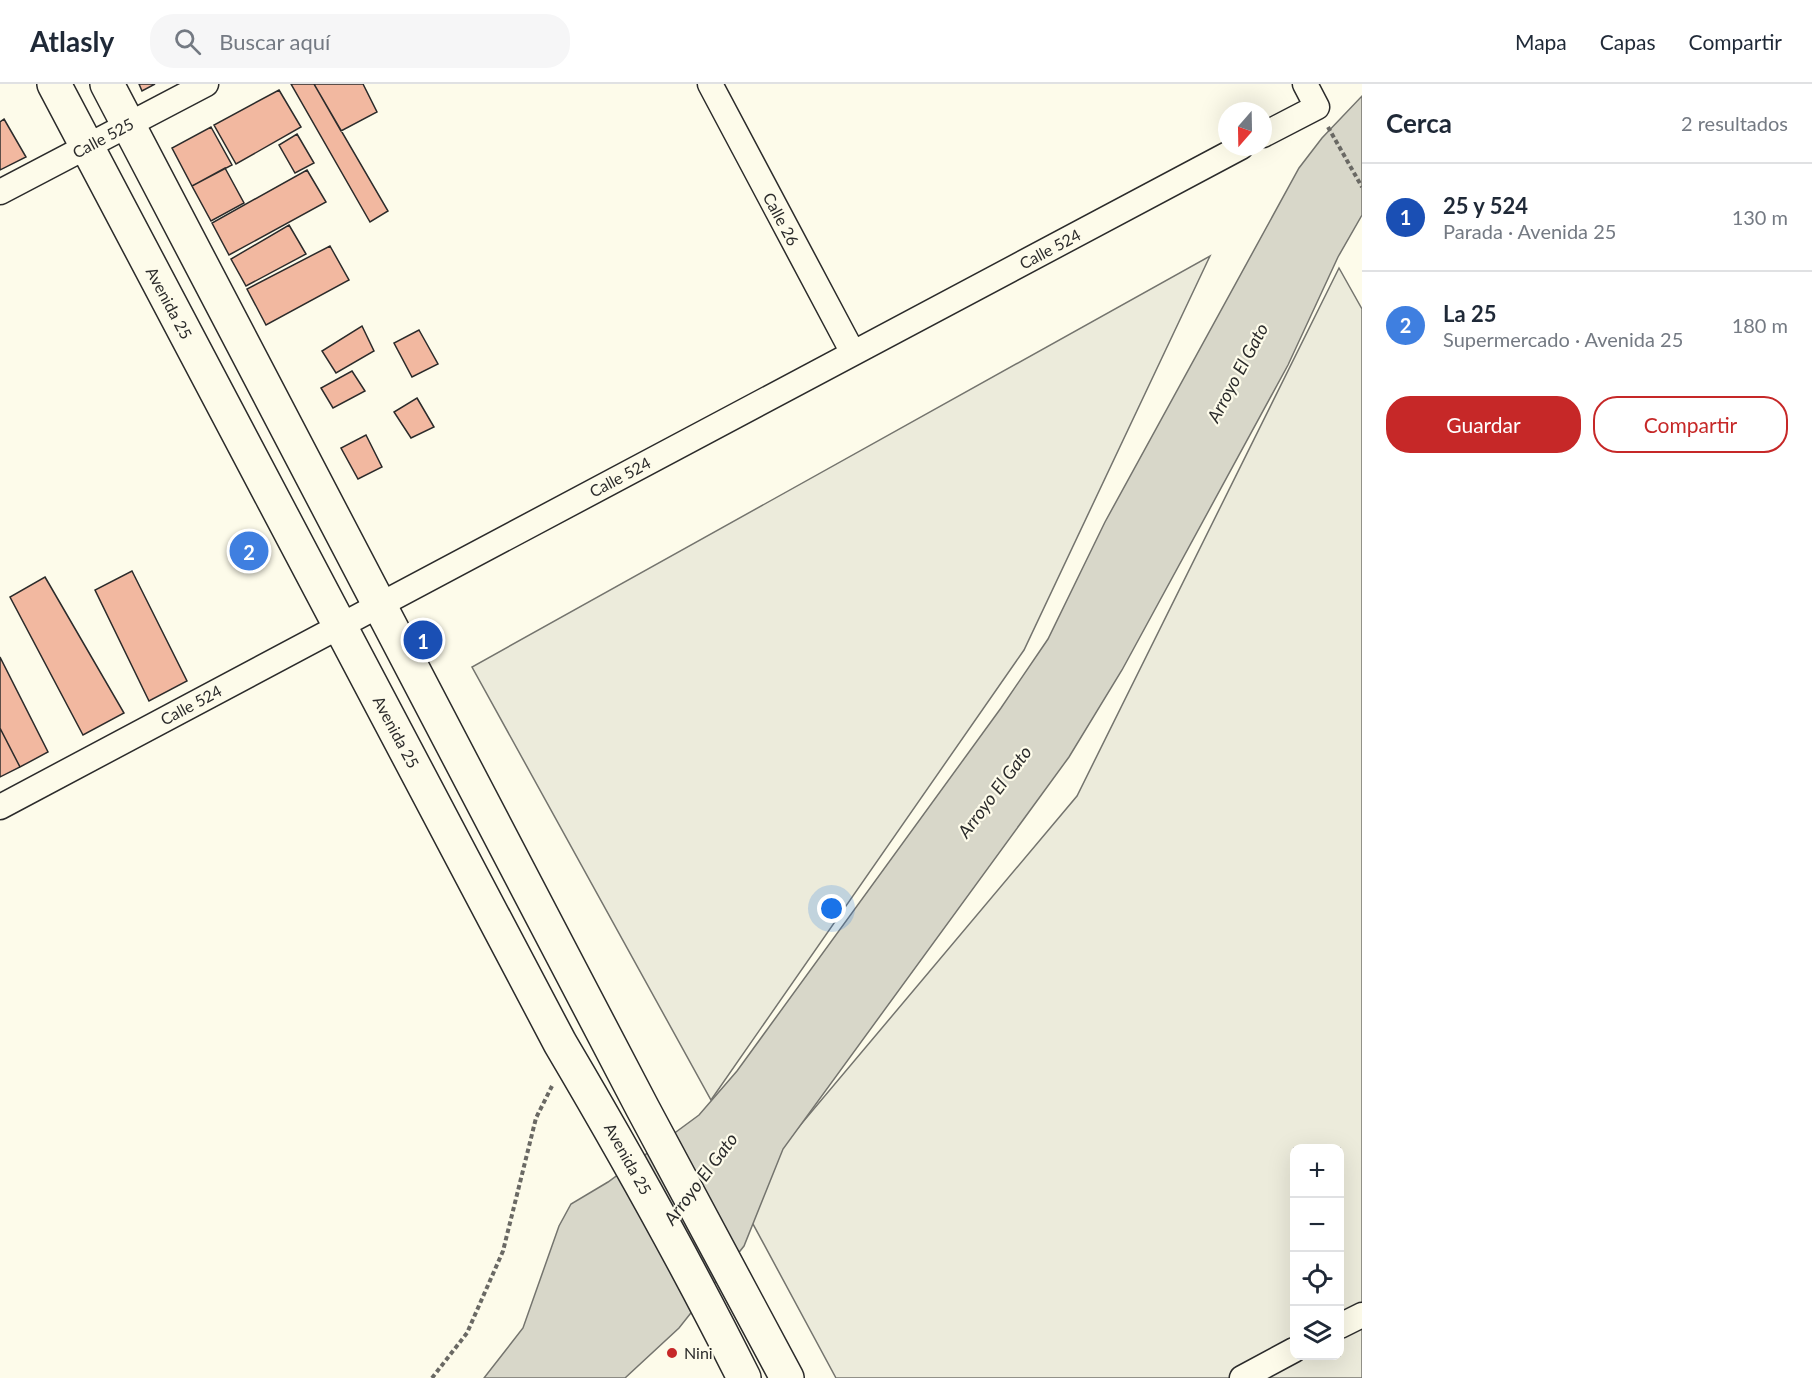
<!DOCTYPE html>
<html lang="es">
<meta charset="utf-8">
<style>
body{margin:0;font-family:Lato,sans-serif;background:#f6f6f7;color:#1f2937}
.controls{position:absolute;right:18px;bottom:18px;display:grid;overflow:hidden;border-radius:12px;box-shadow:0 6px 24px #0002}
.controls button{width:54px;height:54px;display:grid;place-items:center;padding:0;border:0;border-bottom:2px solid #e0e1e3;background:#fff;color:#1f2937;font:30px sans-serif}
.compass{position:absolute;left:1218px;top:18px;width:54px;height:54px;border-radius:50%;background:#fff;box-shadow:0 6px 24px #0002;rotate:200deg}
.you{position:absolute;left:832px;top:825px;width:21px;height:21px;margin:-15px;border:4px solid #fff;border-radius:50%;background:#1a73e8;box-shadow:0 0 0 9px #1a73e833}
.badge{display:grid;place-items:center;width:39px;height:39px;border-radius:50%;background:#c62828;color:#fff;font-size:20px;font-weight:700}
.pin{position:absolute;translate:-50% -50%;border:3px solid #fff;box-shadow:0 2px 6px #0006}
.list{margin:0;padding:0;list-style:none}
h2{display:flex;justify-content:space-between;align-items:center;height:78px;margin:0;padding:0 24px;font-size:26px}
h2 small{font-size:20px;font-weight:400;color:#747a83}
.list li{display:grid;grid-template-columns:39px 1fr auto;gap:18px;align-items:center;box-sizing:border-box;height:108px;padding:0 24px;border-top:2px solid #e0e1e3}
.list b{display:block;font-size:22px;white-space:nowrap}
.list p{margin:0;font-size:20px;white-space:nowrap;color:#747a83}
.list em{font-size:20px;font-style:normal;color:#747a83}
.actions{display:flex;gap:12px;padding:18px 24px}
.actions a{flex:1;padding:14px 0;border:2px solid #c62828;border-radius:24px;text-align:center;font-size:21px;color:#c62828}
.actions .main{background:#c62828;color:#fff}
.icon{flex:none;width:33px;height:33px;fill:none;stroke:currentColor;stroke-width:2;stroke-linecap:round;stroke-linejoin:round}
.map{position:relative;flex:none;width:1362px;height:1294px;overflow:hidden}
header{display:flex;align-items:center;gap:36px;box-sizing:border-box;height:84px;padding:0 30px;background:#fff;border-bottom:2px solid #e0e1e3}
header strong{font-size:28px}
nav{display:flex;gap:33px;margin-inline-start:auto;font-size:21px}
.search{width:420px;height:54px;background:#f6f6f7;display:flex;align-items:center;gap:15px;box-sizing:border-box;padding:0 21px;border-radius:24px;color:#747a83;font-size:22px}
main{display:flex}
aside{flex:1;background:#fff}
.map>svg:first-child{display:block}
.green{fill:#ecebdb;stroke:#74746e;stroke-width:1.5;fill-rule:evenodd}
.water{fill:#d8d7c9;stroke:#74746e;stroke-width:1.5}
.building{fill:#f2b8a0;stroke:#2b2b2b;stroke-width:1.5}
.lines{fill:none;stroke-linecap:round;stroke-linejoin:round}
.minor-casing{stroke:#2b2b2b;stroke-width:27}
.secondary-casing{stroke:#2b2b2b;stroke-width:36}
.path{stroke:#6a6964;stroke-width:4;stroke-dasharray:4.5 3;stroke-linecap:butt}
.minor{stroke:#fdfbea;stroke-width:24}
.secondary{stroke:#fdfbea;stroke-width:33}
.poi-dot{fill:#c62828;stroke:#fdfbea;stroke-width:2}
.labels{text-anchor:middle;stroke-width:4.5;stroke-linejoin:round;paint-order:stroke}
.street-label{font-size:16px;fill:#2b2b2b;stroke:#fdfbea}
.poi-label{font-size:16px;fill:#2b2b2b;stroke:#fdfbea;text-anchor:start}
.water-label{font-size:18px;font-style:italic;fill:#2b2b2b;stroke:#fdfbea}
</style>
<header>
<strong>Atlasly</strong>
<div class="search"><svg class="icon" aria-label="search" viewBox="0 0 24 24"><circle cx="10" cy="10" r="6"/><path d="M15 15l6 6"/></svg>Buscar aquí</div>
<nav><a>Mapa</a><a>Capas</a><a>Compartir</a></nav>
</header>
<main>
<div class="map">
<svg width="1362" height="1294" viewBox="0 0 1362 1294">
<rect width="100%" height="100%" fill="#fdfbea"/>
<!-- green -->
<path class="green" d="M1210,172L1024,566L711,1016L472,583Z
M1339,184L1362,225V1294H836L739,1114L1077,712ZM1294,1064H1340V1272H1294Z"/>
<!-- water -->
<path class="water" d="M1362,12V131L1338,173L1288,281L1122,586L1069,673L783,1065L744,1162L679,1244L625,1294H484L523,1244L559,1142L571,1120L608,1098L699,1031L737,987L1001,624L1048,555L1105,438L1299,84L1322,54Z"/>
<!-- building -->
<path class="building" d="M139,0H155L142,7Z
M291,0H314L388,127L370,138Z
M314,0H363L377,28L341,47Z
M279,6L301,43L236,80L214,41Z
M4,35L26,73L0,86V38Z
M211,43L232,81L192,102L172,64Z
M297,50L314,79L295,89L279,61Z
M225,84L244,119L211,137L192,102Z
M307,86L326,118L229,171L212,139Z
M289,141L306,170L246,202L231,175Z
M330,162L349,196L266,241L247,205Z
M362,242L374,267L336,289L322,267Z
M419,246L438,280L412,293L394,259Z
M352,287L365,307L333,324L321,304Z
M417,314L434,343L411,354L394,328Z
M366,351L382,383L358,395L341,364Z
M132,487L187,597L149,617L95,506Z
M45,493L124,629L83,651L10,513Z
M0,573L48,668L20,683L0,644Z
M0,644L20,683L0,693Z"/>
<g class="lines">
<defs>
<path id="minor" d="M710,0L853,269
M1263,51L1317,23L1305,0
M0,108L206,0
M0,723L1241,63
M1340,1242L1362,1231
M1242,1294L1294,1266"/>
<path id="secondary" d="M54,0L560,959C625,1069 687,1180 744,1294
M107,0L643,1025L787,1294"/>
</defs>
<!-- minor casing -->
<use href="#minor" class="minor-casing"/>
<!-- secondary casing -->
<use href="#secondary" class="secondary-casing"/>
<!-- path -->
<path class="path" d="M1328,43L1362,103
M432,1294L467,1249L503,1167L536,1034L552,1002"/>
<!-- minor -->
<use href="#minor" class="minor"/>
<!-- secondary -->
<use href="#secondary" class="secondary"/>
</g>
<!-- markers -->
<circle class="poi-dot" cx="672" cy="1269" r="6"/>
<g class="labels">
<!-- street labels -->
<g class="street-label">
<text transform="translate(103 54) rotate(-28)" y="6">Calle 525</text>
<text transform="translate(781 135) rotate(62)" y="6">Calle 26</text>
<text transform="translate(1050 165) rotate(-28)" y="6">Calle 524</text>
<text transform="translate(169 219) rotate(62)" y="6">Avenida 25</text>
<text transform="translate(620 393) rotate(-28)" y="6">Calle 524</text>
<text transform="translate(191 621) rotate(-28)" y="6">Calle 524</text>
<text transform="translate(396 648) rotate(62)" y="6">Avenida 25</text>
<text transform="translate(628 1075) rotate(61)" y="6">Avenida 25</text>
</g>
<!-- poi labels -->
<g class="poi-label">
<text x="684" y="1275">Nini</text>
</g>
<!-- water labels -->
<g class="water-label">
<text transform="translate(1238 289) rotate(-62)" y="6">Arroyo El Gato</text>
<text transform="translate(995 708) rotate(-53)" y="6">Arroyo El Gato</text>
<text transform="translate(701 1095) rotate(-53)" y="6">Arroyo El Gato</text>
</g>
</g>
</svg>
<div class="controls">
<button>+</button>
<button>−</button>
<button><svg class="icon" aria-label="locate" viewBox="0 0 24 24"><circle cx="12" cy="12" r="6"/><path d="M12 2v4M12 18v4M2 12h4M18 12h4"/></svg></button>
<button><svg class="icon" aria-label="layers" viewBox="0 0 24 24"><path d="M12 4l9 5-9 5-9-5zM3 14l9 5 9-5"/></svg></button>
</div>
<svg class="compass" viewBox="-18 -18 36 36"><path d="M0-13l5 13h-10z" fill="#e53935"/><path d="M0 13l5-13h-10z" fill="#747a83"/></svg>
<div class="you"></div>
<div class="pin badge" style="left:423px;top:556px;background:#1a4fb4">1</div>
<div class="pin badge" style="left:249px;top:467px;background:#3f7fe0">2</div>
</div>
<aside>
<h2>Cerca<small>2 resultados</small></h2>
<ul class="list">
<li><span class="badge" style="background:#1a4fb4">1</span><div><b>25 y 524</b><p>Parada · Avenida 25</p></div><em>130 m</em></li>
<li><span class="badge" style="background:#3f7fe0">2</span><div><b>La 25</b><p>Supermercado · Avenida 25</p></div><em>180 m</em></li>
</ul>
<div class="actions"><a class="main">Guardar</a><a>Compartir</a></div>
</aside>
</main>
